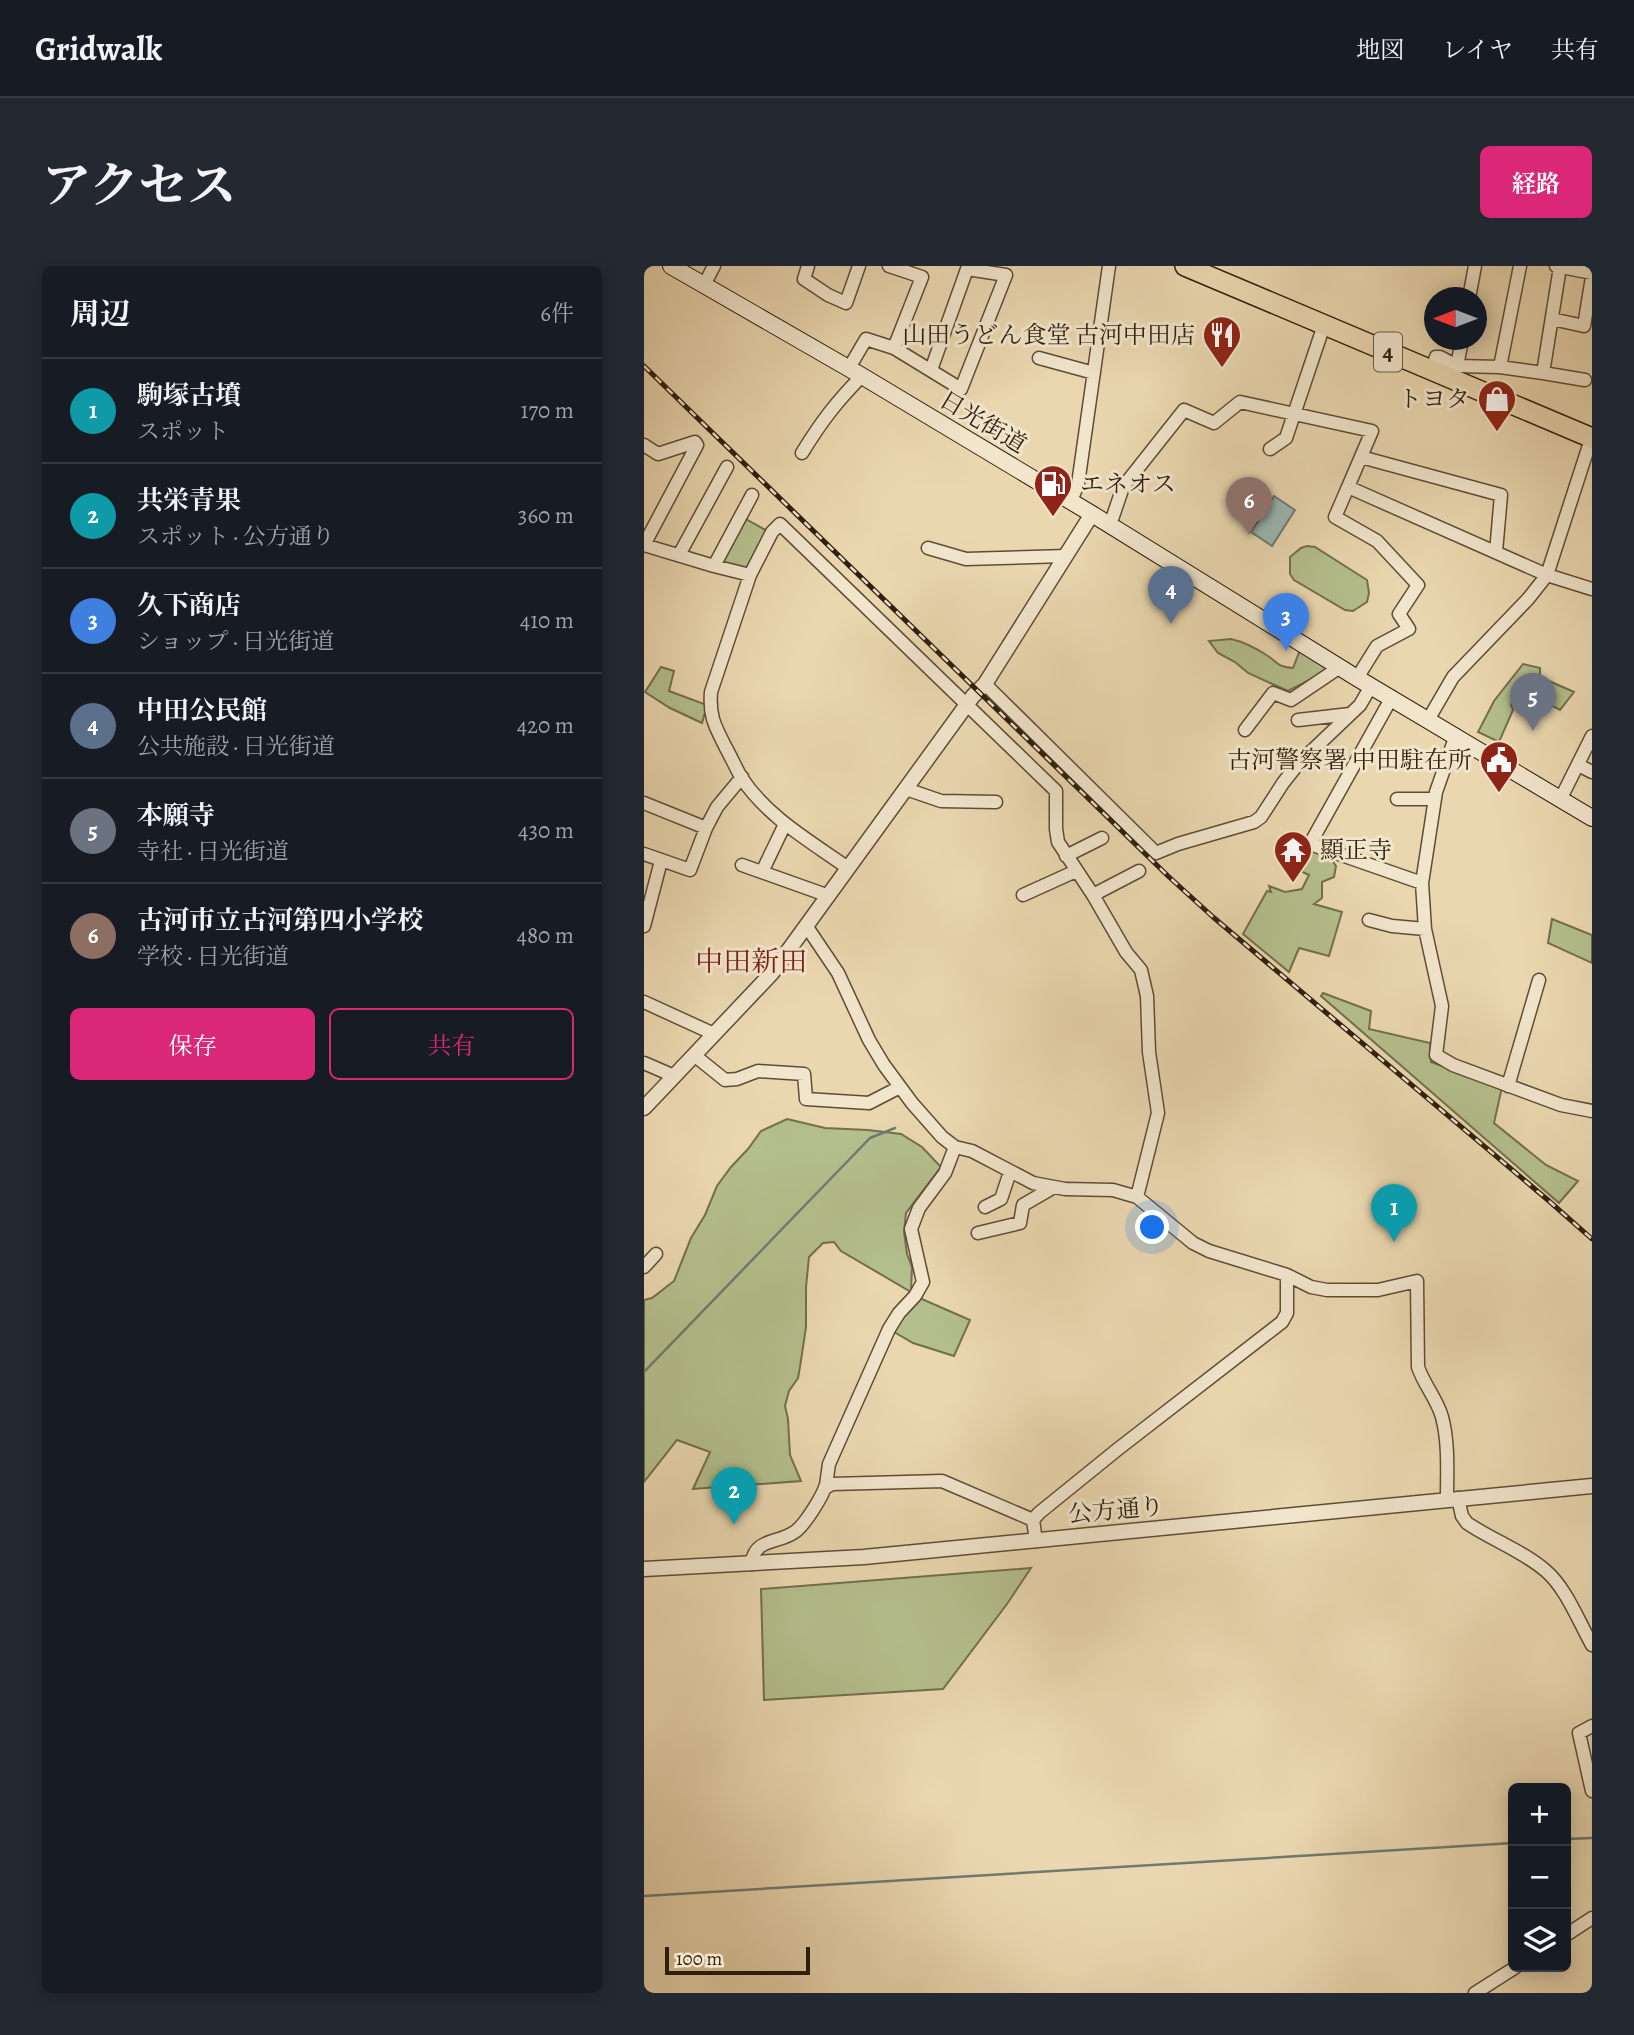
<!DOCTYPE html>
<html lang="ja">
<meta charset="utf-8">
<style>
body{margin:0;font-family:Alegreya,"Noto Serif JP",serif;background:#242831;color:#f1f3f6}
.controls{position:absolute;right:21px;bottom:21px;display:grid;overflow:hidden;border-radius:10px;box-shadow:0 4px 18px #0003}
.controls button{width:63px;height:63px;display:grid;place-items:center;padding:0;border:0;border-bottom:2px solid #363941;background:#171b24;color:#f1f3f6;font:35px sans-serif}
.compass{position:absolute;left:780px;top:21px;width:63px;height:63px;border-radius:50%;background:#171b24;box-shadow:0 4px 18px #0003;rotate:270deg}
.scale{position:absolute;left:21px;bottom:18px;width:145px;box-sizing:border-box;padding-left:7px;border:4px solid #2f1f0d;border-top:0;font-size:19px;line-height:24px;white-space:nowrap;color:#2f1f0d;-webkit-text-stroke:5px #f1e5cc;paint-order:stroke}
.you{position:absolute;left:509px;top:962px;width:24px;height:24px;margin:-18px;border:5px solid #fff;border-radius:50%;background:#1a73e8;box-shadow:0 0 0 10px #1a73e833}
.badge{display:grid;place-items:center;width:46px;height:46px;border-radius:50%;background:#db2777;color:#fff;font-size:23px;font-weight:700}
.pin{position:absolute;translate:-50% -58px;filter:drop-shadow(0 2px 4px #0008)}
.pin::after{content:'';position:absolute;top:37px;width:24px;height:21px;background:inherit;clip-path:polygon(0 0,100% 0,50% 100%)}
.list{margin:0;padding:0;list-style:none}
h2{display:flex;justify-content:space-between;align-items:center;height:91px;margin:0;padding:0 28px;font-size:30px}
h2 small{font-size:23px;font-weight:400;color:#9ea1a6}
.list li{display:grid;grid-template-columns:46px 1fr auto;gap:21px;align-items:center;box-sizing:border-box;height:105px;padding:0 28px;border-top:2px solid #363941}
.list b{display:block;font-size:26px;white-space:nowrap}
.list p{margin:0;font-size:23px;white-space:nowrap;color:#9ea1a6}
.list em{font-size:23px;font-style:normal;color:#9ea1a6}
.actions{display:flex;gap:14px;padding:21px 28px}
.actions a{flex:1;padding:16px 0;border:2px solid #db2777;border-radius:10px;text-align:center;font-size:24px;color:#db2777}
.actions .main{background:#db2777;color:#fff}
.icon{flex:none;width:38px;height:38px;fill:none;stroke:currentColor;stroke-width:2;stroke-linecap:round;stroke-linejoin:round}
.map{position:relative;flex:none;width:948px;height:1727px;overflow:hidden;border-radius:10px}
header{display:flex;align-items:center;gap:42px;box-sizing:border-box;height:98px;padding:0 35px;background:#171b24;border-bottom:2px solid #363941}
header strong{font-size:33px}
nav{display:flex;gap:38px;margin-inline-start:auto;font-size:24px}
.intro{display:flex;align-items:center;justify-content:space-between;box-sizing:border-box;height:168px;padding:0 42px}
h1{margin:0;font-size:49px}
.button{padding:18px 32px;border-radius:10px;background:#db2777;color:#fff;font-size:24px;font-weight:700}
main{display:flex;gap:42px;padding:0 42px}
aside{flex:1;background:#171b24;border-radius:10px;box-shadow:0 4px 18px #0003}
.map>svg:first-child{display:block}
.green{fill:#b4bf8d;stroke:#726f4d;stroke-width:2}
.water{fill:#9ab8b4;stroke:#6f7b71;stroke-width:2}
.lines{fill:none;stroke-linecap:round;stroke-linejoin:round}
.stream{stroke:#6f7b71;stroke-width:2.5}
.minor-casing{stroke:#5e4d36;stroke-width:15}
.tertiary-casing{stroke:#5e4d36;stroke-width:17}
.secondary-casing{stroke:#2f1f0d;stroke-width:18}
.trunk-casing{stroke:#2f1f0d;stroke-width:22}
.minor{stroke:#f1e5cc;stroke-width:12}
.tertiary{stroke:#f1e5cc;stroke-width:14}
.secondary{stroke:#f1e5cc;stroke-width:16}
.trunk{stroke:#ead7b0;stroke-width:19}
.rail-casing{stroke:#2f1f0d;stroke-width:5}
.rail{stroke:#f1e5cc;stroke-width:2.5;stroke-dasharray:8;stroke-linecap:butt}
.labels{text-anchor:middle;stroke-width:6;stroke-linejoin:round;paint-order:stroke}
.shield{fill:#f1e5cc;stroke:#695a46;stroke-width:2}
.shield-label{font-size:23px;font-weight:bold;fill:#2f1f0d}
.poi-label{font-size:24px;fill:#2f1f0d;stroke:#f1e5cc;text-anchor:end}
.street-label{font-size:24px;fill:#2f1f0d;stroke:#f1e5cc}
.quarter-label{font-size:28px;fill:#7a1f14;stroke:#f1e5cc}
</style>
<header>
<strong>Gridwalk</strong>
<nav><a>地図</a><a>レイヤ</a><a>共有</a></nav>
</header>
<div class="intro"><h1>アクセス</h1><a class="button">経路</a></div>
<main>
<aside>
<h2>周辺<small>6件</small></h2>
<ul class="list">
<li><span class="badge" style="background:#0f9aa8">1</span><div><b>駒塚古墳</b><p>スポット</p></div><em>170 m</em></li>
<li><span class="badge" style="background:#0f9aa8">2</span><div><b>共栄青果</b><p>スポット · 公方通り</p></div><em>360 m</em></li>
<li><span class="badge" style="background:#3f7fe0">3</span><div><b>久下商店</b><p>ショップ · 日光街道</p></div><em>410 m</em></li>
<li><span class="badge" style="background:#5c6f8a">4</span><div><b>中田公民館</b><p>公共施設 · 日光街道</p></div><em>420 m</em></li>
<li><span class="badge" style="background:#6b7280">5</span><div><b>本願寺</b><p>寺社 · 日光街道</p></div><em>430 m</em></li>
<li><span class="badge" style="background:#8d6e63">6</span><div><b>古河市立古河第四小学校</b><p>学校 · 日光街道</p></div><em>480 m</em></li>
</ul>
<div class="actions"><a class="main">保存</a><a>共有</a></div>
</aside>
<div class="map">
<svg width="948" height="1727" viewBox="0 0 948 1727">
<rect width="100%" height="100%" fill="#ead7b0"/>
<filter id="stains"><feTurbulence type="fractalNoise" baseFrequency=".00286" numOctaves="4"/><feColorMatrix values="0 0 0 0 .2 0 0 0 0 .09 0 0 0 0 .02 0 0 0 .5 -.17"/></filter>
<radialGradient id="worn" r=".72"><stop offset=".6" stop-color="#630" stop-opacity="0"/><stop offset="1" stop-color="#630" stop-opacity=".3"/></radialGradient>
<!-- green -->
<path class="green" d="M100,252L125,266L105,306L74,298Z
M663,280L671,281L723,314L725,327L723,336L709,345L701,344L650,314L646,308V291L657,282Z
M587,373C600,376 612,382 624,390C635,398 635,401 649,402L656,384L687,403L644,425L604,407L591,396L574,387L565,375Z
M879,398L896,402V411L930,426L916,444L875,422L867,439L869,444L855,476L834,466L850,435Z
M17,401L30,405L25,425L63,439L58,457L26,442L1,426Z
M671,584L685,590L692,600L690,611L678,616V632L670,638L698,646L685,690L655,682L645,706L599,668L623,625L627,626L625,620L641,626L658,623L665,609L652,603L653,596H661L666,587Z
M908,653L948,669V697L904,677Z
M679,727L727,745L725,763L786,777L787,796L858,821L850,857L902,899L934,915L915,937L677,730Z
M143,853L181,862L224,864L257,868L278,881L297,901L262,947L260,966L263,988L268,1001L267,1026L197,985L190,976L179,977L165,991L162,1021V1061L156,1101L154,1112L145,1125L141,1140L144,1153L146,1189L157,1215L49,1223L66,1186L33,1174L0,1216V1034L8,1032L30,1015L47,972L61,949L73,920L87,901L104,883L117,865Z
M271,1030L326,1054L310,1090L269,1077L245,1063Z
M387,1302L363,1338L299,1423L120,1434L117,1323Z"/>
<!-- water -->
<path class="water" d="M630,230L651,244L628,280L607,266Z"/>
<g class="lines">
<!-- stream -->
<path class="stream" d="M0,1106L226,872L251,862
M922,1573L948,1572
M0,1630L869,1577"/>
<defs>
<path id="minor" d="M164,0L160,13L184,29L202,37L215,0
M912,0L948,7
M60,19L70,0
M825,32L831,0
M908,53L940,60L948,11
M250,82L317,123L362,9L323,3L287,104
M395,92L450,107
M813,100L818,74
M856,101L899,107L916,1
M205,102L222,73L250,82L278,11L245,0
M788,105L792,91H796L813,100L856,101L876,0
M899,107L941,114
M0,179L14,188L51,176L53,179L0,279
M626,183L642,172L680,59
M158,187C177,156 193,135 218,110
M717,191L857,229L852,286
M704,221L691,251L733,275L774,319L755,348L765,363L733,380L713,412
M427,235L434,218L465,0
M466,259L479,221L540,144L570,157L596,136L728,165L704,221L903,309L948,323
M0,279L70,300L106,309
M284,282L322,293L422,290
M35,289L83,201
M70,300L108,229
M341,418L512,587L534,578L610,556L617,551L639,517L654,498L716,439L727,420
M748,431L666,578L778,617
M654,454L706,448
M784,454L809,411L884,333L903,309L948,170
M601,464L629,427L647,434L696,401
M812,469L792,526L778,617L781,663L798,740L792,789L809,799L917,839L948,845
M934,499L948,506
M262,523L297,535L352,536
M917,532L948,470
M753,533H790
M0,537L62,562
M0,588L46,604L62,562L73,541L98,511
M422,590L458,572
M98,599L185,630
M204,602C166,575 123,551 97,511C92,502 87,491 82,482C71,460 65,451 67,426L106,309L128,266L136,258L412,525V563L414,576L449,629L482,686L497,704L503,730L505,786L514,847L493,931
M118,606L141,558
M379,629L432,605
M449,629L495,605
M725,654L748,660L781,663
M0,660L17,595
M163,661L194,707L225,774L240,799L268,837L298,871L311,881L328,885L389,917L421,923L469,924L493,931L549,977L565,985L643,1009L667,1021L683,1024H734L773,1015L774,1101C780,1119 793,1133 798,1151C805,1177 803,1207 803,1233
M0,736L70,768
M50,789L81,814L93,813L114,805L160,808L162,833L225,837L256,821
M0,797L30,810
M864,820L895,714
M341,941L357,933L366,906
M334,967L376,957L379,939L410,921
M0,1001L12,988
M181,1222L188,1218L298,1215L389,1254
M814,1232L818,1250L823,1257C848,1274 879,1285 902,1305C922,1322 935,1356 948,1379
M392,1275L389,1254L395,1247L474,1183L638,1056L643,1047V1009
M107,1298C112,1270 134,1279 152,1265C162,1257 178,1231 182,1219C183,1212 184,1205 185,1198L245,1063L255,1047L271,1030L279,1016L267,963L275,942L301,907L311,881
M948,1460L935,1467L948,1525
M922,1669L948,1652
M831,1727L872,1701"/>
<path id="tertiary" d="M0,842L128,707L329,430L341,418L448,248
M0,1303L220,1291L948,1220"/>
<path id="secondary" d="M27,0L218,110L448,248L713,412L948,552"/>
<path id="trunk" d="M541,0L948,172"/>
</defs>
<!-- minor casing -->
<use href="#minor" class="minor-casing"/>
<!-- tertiary casing -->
<use href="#tertiary" class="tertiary-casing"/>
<!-- secondary casing -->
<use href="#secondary" class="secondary-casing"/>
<!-- trunk casing -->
<use href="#trunk" class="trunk-casing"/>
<!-- minor -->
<use href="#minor" class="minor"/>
<!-- tertiary -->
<use href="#tertiary" class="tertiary"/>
<!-- secondary -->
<use href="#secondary" class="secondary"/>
<!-- trunk -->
<use href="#trunk" class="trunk"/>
<defs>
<path id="rail" d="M0,100L524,610L569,651L905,935L948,973"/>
</defs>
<!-- rail casing -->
<use href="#rail" class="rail-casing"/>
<!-- rail -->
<use href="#rail" class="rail"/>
</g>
<!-- icons -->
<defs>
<symbol id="restaurant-pin" viewBox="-11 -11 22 30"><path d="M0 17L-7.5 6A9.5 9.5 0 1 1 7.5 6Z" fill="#8f2418" stroke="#f1e5cc"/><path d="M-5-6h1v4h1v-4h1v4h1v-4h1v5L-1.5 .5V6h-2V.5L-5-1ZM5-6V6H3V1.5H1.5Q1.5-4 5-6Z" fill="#fff"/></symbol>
<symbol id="shop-pin" viewBox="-11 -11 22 30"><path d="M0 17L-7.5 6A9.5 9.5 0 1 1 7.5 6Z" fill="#8f2418" stroke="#f1e5cc"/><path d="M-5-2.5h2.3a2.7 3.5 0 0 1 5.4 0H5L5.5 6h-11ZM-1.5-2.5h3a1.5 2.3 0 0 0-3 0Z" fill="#fff"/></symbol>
<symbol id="fuel-pin" viewBox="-11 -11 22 30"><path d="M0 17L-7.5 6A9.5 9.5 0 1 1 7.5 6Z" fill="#8f2418" stroke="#f1e5cc"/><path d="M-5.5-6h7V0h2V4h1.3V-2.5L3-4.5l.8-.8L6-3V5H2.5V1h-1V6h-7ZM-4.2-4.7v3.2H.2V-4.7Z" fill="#fff"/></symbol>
<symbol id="civic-pin" viewBox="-11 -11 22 30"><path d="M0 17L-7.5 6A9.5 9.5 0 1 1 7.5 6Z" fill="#8f2418" stroke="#f1e5cc"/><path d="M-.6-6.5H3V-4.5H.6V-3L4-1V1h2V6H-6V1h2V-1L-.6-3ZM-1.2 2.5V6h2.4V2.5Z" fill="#fff"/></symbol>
<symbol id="temple-pin" viewBox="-11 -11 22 30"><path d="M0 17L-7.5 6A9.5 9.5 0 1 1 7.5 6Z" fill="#8f2418" stroke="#f1e5cc"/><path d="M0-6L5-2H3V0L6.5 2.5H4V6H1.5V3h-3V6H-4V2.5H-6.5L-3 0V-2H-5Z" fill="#fff"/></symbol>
</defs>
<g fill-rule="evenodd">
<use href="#restaurant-pin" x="556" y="47" width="44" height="60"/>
<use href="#shop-pin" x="831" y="111" width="44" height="60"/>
<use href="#fuel-pin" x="387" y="196" width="44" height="60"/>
<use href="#civic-pin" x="833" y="472" width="44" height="60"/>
<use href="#temple-pin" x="627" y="562" width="44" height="60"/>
</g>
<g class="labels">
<!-- shield labels -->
<rect class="shield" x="730" y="66.5" width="28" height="39" rx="5"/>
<g class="shield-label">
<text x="744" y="94">4</text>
</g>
<!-- poi labels -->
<g class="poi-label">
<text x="551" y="77">山田うどん食堂 古河中田店</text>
<text x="826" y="141">トヨタ</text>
<text x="436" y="226" text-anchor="start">エネオス</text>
<text x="828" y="502">古河警察署 中田駐在所</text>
<text x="676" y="592" text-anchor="start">顯正寺</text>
</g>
<!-- street labels -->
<g class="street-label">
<text transform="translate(339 156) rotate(31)" y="8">日光街道</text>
<text transform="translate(472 1244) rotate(-5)" y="8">公方通り</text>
</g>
<!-- quarter labels -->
<g class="quarter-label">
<text x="107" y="705">中田新田</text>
</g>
</g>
<rect width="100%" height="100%" filter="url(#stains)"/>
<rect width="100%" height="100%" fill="url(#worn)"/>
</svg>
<div class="controls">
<button>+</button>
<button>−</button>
<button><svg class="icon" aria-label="layers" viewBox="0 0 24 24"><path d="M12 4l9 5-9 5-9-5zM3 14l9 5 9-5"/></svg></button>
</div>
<svg class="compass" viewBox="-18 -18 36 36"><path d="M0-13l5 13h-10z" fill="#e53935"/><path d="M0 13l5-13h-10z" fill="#9ea1a6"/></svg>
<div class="scale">100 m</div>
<div class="you"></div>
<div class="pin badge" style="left:750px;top:976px;background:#0f9aa8">1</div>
<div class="pin badge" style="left:90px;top:1259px;background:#0f9aa8">2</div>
<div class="pin badge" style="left:642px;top:385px;background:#3f7fe0">3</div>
<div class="pin badge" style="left:527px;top:358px;background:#5c6f8a">4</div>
<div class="pin badge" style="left:889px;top:465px;background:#6b7280">5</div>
<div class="pin badge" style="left:605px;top:269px;background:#8d6e63">6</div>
</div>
</main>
